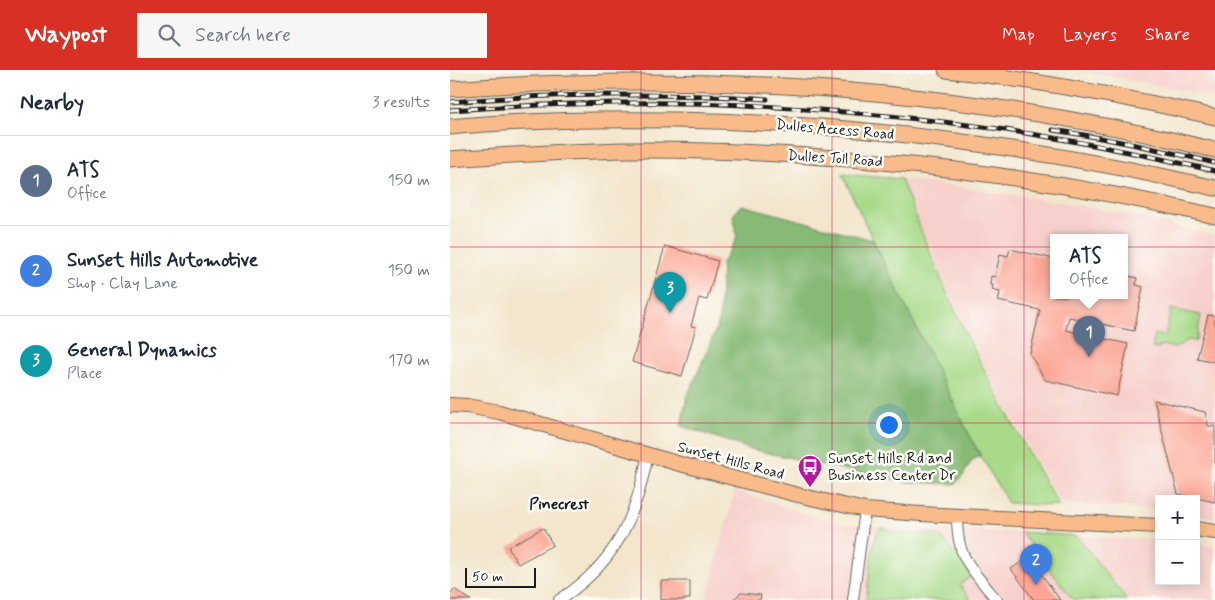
<!DOCTYPE html>
<meta charset="utf-8">
<style>
body{margin:0;font-family:Mynerve,sans-serif;background:#f6f6f7;color:#1f2937}
.controls{position:absolute;right:15px;bottom:15px;display:grid;overflow:hidden;border-radius:0px;box-shadow:0 2px 12px #0003}
.controls button{width:45px;height:45px;display:grid;place-items:center;padding:0;border:0;border-bottom:1px solid #e0e1e3;background:#fff;color:#1f2937;font:25px sans-serif}
.scale{position:absolute;left:15px;bottom:12px;width:71px;box-sizing:border-box;padding-left:5px;border:2px solid #1c1c1c;border-top:0;font-size:14px;line-height:18px;white-space:nowrap;color:#1c1c1c;-webkit-text-stroke:4px #fdfcf7;paint-order:stroke}
.you{position:absolute;left:438px;top:354px;width:18px;height:18px;margin:-12px;border:4px solid #fff;border-radius:50%;background:#1a73e8;box-shadow:0 0 0 8px #1a73e833}
.badge{display:grid;place-items:center;width:32px;height:32px;border-radius:50%;background:#d93025;color:#fff;font-size:16px;font-weight:700}
.pin{position:absolute;translate:-50% -41px;filter:drop-shadow(0 1px 2px #0008)}
.pin::after{content:'';position:absolute;top:26px;width:18px;height:15px;background:inherit;clip-path:polygon(0 0,100% 0,50% 100%)}
.popup{position:absolute;left:600px;top:164px;width:78px;height:65px;box-sizing:border-box;display:grid;place-content:center;border-radius:0px;background:#fff;filter:drop-shadow(0 1px 4px #0005);font-size:16px;white-space:nowrap;color:#747a83}
.popup b{font-size:19px;color:#1f2937}
.popup::after{content:'';position:absolute;left:50%;top:100%;margin-left:-10px;border:10px solid transparent;border-top-color:#fff}
.list{margin:0;padding:0;list-style:none}
h2{display:flex;justify-content:space-between;align-items:center;height:65px;margin:0;padding:0 20px;font-size:21px}
h2 small{font-size:16px;font-weight:400;color:#747a83}
.list li{display:grid;grid-template-columns:32px 1fr auto;gap:15px;align-items:center;box-sizing:border-box;height:90px;padding:0 20px;border-top:1px solid #e0e1e3}
.list b{display:block;font-size:19px;white-space:nowrap}
.list p{margin:0;font-size:16px;white-space:nowrap;color:#747a83}
.list em{font-size:16px;font-style:normal;color:#747a83}
.icon{flex:none;width:28px;height:28px;fill:none;stroke:currentColor;stroke-width:2;stroke-linecap:round;stroke-linejoin:round}
.map{position:relative;flex:none;width:765px;height:530px;overflow:hidden}
header{display:flex;align-items:center;gap:30px;box-sizing:border-box;height:70px;padding:0 25px;background:#d93025;color:#fff}
header strong{font-size:24px}
nav{display:flex;gap:28px;margin-inline-start:auto;font-size:18px}
.search{width:350px;height:45px;background:#f6f6f7;display:flex;align-items:center;gap:12px;box-sizing:border-box;padding:0 18px;border-radius:0px;color:#747a83;font-size:19px}
main{display:flex}
aside{flex:1;background:#fff}
.map>svg:first-child{display:block}
.built{fill:#f7d0cb;fill-rule:evenodd}
.green{fill:#a8da89;stroke:#627b52}
.forest{fill:#86ba75;stroke:#516b48}
.building{fill:#fca695}
.lines{fill:none;stroke-linecap:round;stroke-linejoin:round}
.minor-casing{stroke:#67635a;stroke-width:12}
.major-casing{stroke:#67635a;stroke-width:16}
.highway-casing{stroke:#67635a;stroke-width:17}
.minor{stroke:#fff;stroke-width:10}
.major{stroke:#fabb8b;stroke-width:14}
.highway{stroke:#fabb8b;stroke-width:15}
.rail-casing{stroke:#1c1c1c;stroke-width:5}
.rail{stroke:#fdfcf7;stroke-width:3;stroke-dasharray:9;stroke-linecap:butt}
.grid{fill:none;stroke:#c2185b;stroke-width:1;stroke-opacity:0.55}
.labels{text-anchor:middle;stroke-width:5;stroke-linejoin:round;paint-order:stroke}
.street-label{font-size:15px;fill:#1c1c1c;stroke:#fdfcf7}
.poi-label{font-size:15px;fill:#1c1c1c;stroke:#fdfcf7;text-anchor:start}
.neighbourhood-label{font-size:16px;font-weight:bold;fill:#1c1c1c;stroke:#fdfcf7}
</style>
<header>
<strong>Waypost</strong>
<div class="search"><svg class="icon" aria-label="search" viewBox="0 0 24 24"><circle cx="10" cy="10" r="6"/><path d="M15 15l6 6"/></svg>Search here</div>
<nav><a>Map</a><a>Layers</a><a>Share</a></nav>
</header>
<main>
<aside>
<h2>Nearby<small>3 results</small></h2>
<ul class="list">
<li><span class="badge" style="background:#5c6f8a">1</span><div><b>ATS</b><p>Office</p></div><em>150 m</em></li>
<li><span class="badge" style="background:#3f7fe0">2</span><div><b>Sunset Hills Automotive</b><p>Shop · Clay Lane</p></div><em>150 m</em></li>
<li><span class="badge" style="background:#0f9aa8">3</span><div><b>General Dynamics</b><p>Place</p></div><em>170 m</em></li>
</ul>
</aside>
<div class="map">
<svg width="765" height="530" viewBox="0 0 765 530">
<rect width="100%" height="100%" fill="#fdfcf7"/>
<filter id="ink" filterUnits="userSpaceOnUse"><feTurbulence type="fractalNoise" baseFrequency=".02" numOctaves="2"/><feDisplacementMap in="SourceGraphic" scale="10" xChannelSelector="R" yChannelSelector="G"/><feConvolveMatrix kernelMatrix="1 2 1 2 8 2 1 2 1" color-interpolation-filters="sRGB"/></filter>
<filter id="wash" filterUnits="userSpaceOnUse"><feTurbulence type="fractalNoise" baseFrequency=".0096" numOctaves="4" result="noise"/><feDisplacementMap in="SourceGraphic" scale="20" xChannelSelector="R" yChannelSelector="G"/><feGaussianBlur stdDeviation="1.12" result="paint"/><feColorMatrix in="noise" values="0 0 0 0 0 0 0 0 0 0 0 0 0 0 0 0 0 1.4 0 .05"/><feComposite in="paint" operator="in"/></filter>
<g filter="url(#wash)">
<rect width="100%" height="100%" fill="#f3e6cd"/>
<!-- built -->
<path class="built" d="M627,0H765V27L741,22Z
M451,109L617,133L693,148L765,166V448L746,444V429H709V440L611,433L591,399L548,322L510,247ZM604,168H674V226H604Z
M285,420L337,438L386,453L436,458L571,462L623,530H256Z
M627,466L709,470V511H746V473L765,477V530H677Z"/>
<!-- green -->
<path class="green" d="M392,104L451,109C467,149 482,190 500,229C532,300 570,368 609,436L558,433L498,329Z
M721,239L751,245L746,271L738,270L725,278L711,275L709,279L702,278L705,264L715,266Z
M430,458H435L446,463L483,464C494,467 497,474 503,482L507,483L511,492L521,506L510,515L521,530H416C419,514 421,470 430,458Z
M571,462L627,466L677,530H623Z"/>
<!-- forest -->
<path class="forest" d="M292,135L423,170L530,386L522,390L513,406L505,414L456,412L368,394L300,379L231,356L237,326L243,314L269,252L272,193L287,168L283,145Z"/>
<g id="blocks">
<!-- building -->
<path class="building" d="M215,176L268,191L257,230L249,228L241,256L246,257L232,306L182,292Z
M560,179L604,189V226H674V205L687,208L686,215L693,217L684,261L619,247L616,260L678,274L667,326L595,310L580,284L590,240L548,231L550,222L542,220L543,215H540L541,206L545,207L550,184L558,186Z
M758,245L765,246V292L747,288Z
M704,330L755,342L758,356H765V432L728,424Z
M93,458L103,475L68,494L58,477Z
M579,487L610,530H584L561,499Z
M211,511H240V529H235V530H211Z
M4,519L21,530H0V524Z
M291,523L311,525L310,530H282Z"/>
</g>
</g>
<g filter="url(#ink)">
<use href="#blocks" fill-opacity="0" stroke="#67635a" stroke-width="1"/>
<g class="lines">
<defs>
<path id="minor" d="M507,445C507,459 508,476 515,488C523,503 536,517 547,530
M109,530C145,507 172,474 185,434C191,418 194,402 198,385
M403,530L415,440"/>
<path id="major" d="M0,335L17,336L49,342L230,394L348,425L415,440L471,444L709,456
M746,459L765,462"/>
<path id="highway" d="M496,0C586,10 676,27 765,47
M0,19C255,0 516,19 765,80
M0,57C74,50 150,49 224,50C407,53 587,77 765,118
M0,89C59,85 118,81 178,80C288,79 397,87 506,100C593,111 679,126 765,146"/>
</defs>
<!-- minor casing -->
<use href="#minor" class="minor-casing"/>
<!-- major casing -->
<use href="#major" class="major-casing"/>
<!-- highway casing -->
<use href="#highway" class="highway-casing"/>
<!-- minor -->
<use href="#minor" class="minor"/>
<!-- major -->
<use href="#major" class="major"/>
<!-- highway -->
<use href="#highway" class="highway"/>
<defs>
<path id="rail" d="M0,32C56,27 112,25 168,25C218,25 268,25 317,29
M0,40C77,35 155,32 232,33C273,33 315,36 356,39C410,43 464,48 518,55C601,65 683,82 765,101
M603,60C657,68 712,80 765,93"/>
</defs>
<!-- rail casing -->
<use href="#rail" class="rail-casing"/>
<!-- rail -->
<use href="#rail" class="rail"/>
</g>
</g>
<!-- grid -->
<path class="grid" d="M191,0V530M382,0V530M574,0V530M0,177H765M0,353H765"/>
<!-- icons -->
<defs>
<symbol id="bus-pin" viewBox="-11 -11 22 30"><path d="M0 17L-7.5 6A9.5 9.5 0 1 1 7.5 6Z" fill="#b5179e" stroke="#fdfcf7"/><path d="M-5-6H5V4H4V6H2V4H-2V6H-4V4H-5ZM-3.5-4V0h7V-4ZM-3.5 1.2v1.5H-2V1.2ZM2 1.2v1.5H3.5V1.2Z" fill="#fff"/></symbol>
</defs>
<g fill-rule="evenodd">
<use href="#bus-pin" x="346" y="383" width="28" height="38"/>
</g>
<g class="labels">
<!-- street labels -->
<g class="street-label">
<text transform="translate(385 59) rotate(5)" y="5">Dulles Access Road</text>
<text transform="translate(385 88) rotate(4)" y="5">Dulles Toll Road</text>
<text transform="translate(281 390) rotate(15)" y="5">Sunset Hills Road</text>
</g>
<!-- poi labels -->
<g class="poi-label">
<text x="378" y="393">Sunset Hills Rd and<tspan x="378" dy="17">Business Center Dr</tspan></text>
</g>
<!-- neighbourhood labels -->
<g class="neighbourhood-label">
<text x="109" y="439">Pinecrest</text>
</g>
</g>
</svg>
<div class="controls">
<button>+</button>
<button>−</button>
</div>
<div class="scale">50 m</div>
<div class="you"></div>
<div class="pin badge" style="left:639px;top:287px;background:#5c6f8a">1</div>
<div class="popup"><b>ATS</b>Office</div>
<div class="pin badge" style="left:586px;top:515px;background:#3f7fe0">2</div>
<div class="pin badge" style="left:220px;top:243px;background:#0f9aa8">3</div>
</div>
</main>
